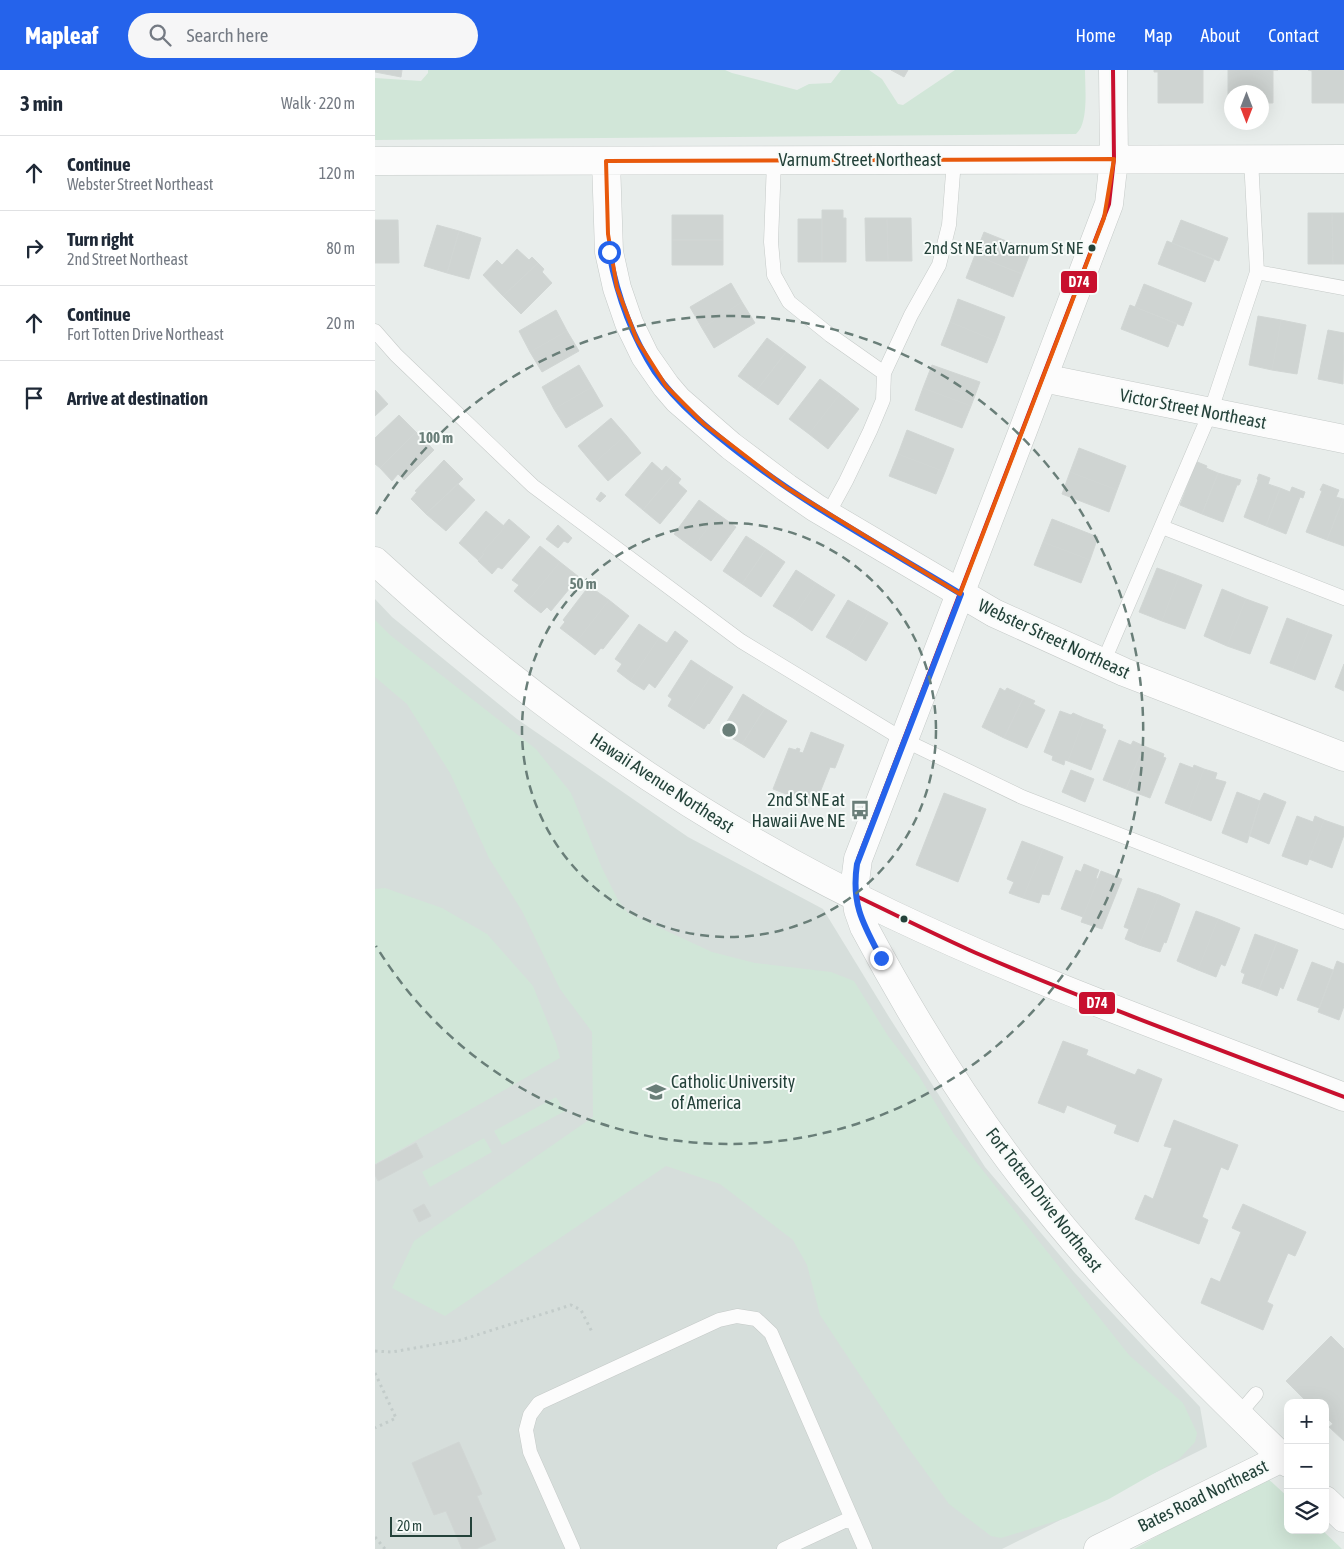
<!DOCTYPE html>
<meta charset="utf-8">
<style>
body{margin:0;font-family:"Asap Condensed",sans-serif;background:#f6f6f7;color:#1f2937}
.controls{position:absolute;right:15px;bottom:15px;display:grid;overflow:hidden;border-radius:10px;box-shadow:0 5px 20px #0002}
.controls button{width:45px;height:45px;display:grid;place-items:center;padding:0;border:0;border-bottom:1px solid #e0e1e3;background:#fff;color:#1f2937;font:25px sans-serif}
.compass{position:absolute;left:849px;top:15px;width:45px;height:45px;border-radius:50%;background:#fff;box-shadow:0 5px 20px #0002;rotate:180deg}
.scale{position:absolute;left:15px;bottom:12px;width:82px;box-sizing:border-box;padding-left:5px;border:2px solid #24423a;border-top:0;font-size:14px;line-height:18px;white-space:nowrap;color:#24423a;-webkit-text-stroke:4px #f7fbf9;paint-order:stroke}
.stop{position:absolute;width:15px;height:15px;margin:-11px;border:4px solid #2563eb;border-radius:50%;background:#fff}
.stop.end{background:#2563eb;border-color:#fff;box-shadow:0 1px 5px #0008}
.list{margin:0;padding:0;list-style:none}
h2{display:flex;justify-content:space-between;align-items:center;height:65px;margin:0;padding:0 20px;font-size:21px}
h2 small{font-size:16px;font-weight:400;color:#747a83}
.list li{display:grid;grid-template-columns:32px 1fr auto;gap:15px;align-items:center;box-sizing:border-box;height:75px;padding:0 20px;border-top:1px solid #e0e1e3}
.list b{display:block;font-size:19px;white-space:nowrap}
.list p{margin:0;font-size:16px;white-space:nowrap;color:#747a83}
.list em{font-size:16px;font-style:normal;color:#747a83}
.icon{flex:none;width:28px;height:28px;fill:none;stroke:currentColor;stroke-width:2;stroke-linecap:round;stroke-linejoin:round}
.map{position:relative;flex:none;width:969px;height:1479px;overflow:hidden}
header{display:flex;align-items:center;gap:30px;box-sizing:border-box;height:70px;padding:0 25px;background:#2563eb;color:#fff}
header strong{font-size:24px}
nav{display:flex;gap:28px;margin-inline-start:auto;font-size:18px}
.search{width:350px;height:45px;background:#f6f6f7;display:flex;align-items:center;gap:12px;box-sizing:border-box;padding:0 18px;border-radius:28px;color:#747a83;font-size:19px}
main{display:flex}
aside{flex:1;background:#fff}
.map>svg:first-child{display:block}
.built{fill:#d6dedb}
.green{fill:#d1e6d8}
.building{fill:#cfd4d2;stroke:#d1d6d4}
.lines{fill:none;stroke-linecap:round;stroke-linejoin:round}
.service-casing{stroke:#c5cac8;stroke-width:15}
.minor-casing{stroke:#c5cac8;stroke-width:29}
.tertiary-casing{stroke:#c5cac8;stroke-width:29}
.path{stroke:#c3ccca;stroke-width:3;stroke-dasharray:2.5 4;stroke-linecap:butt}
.service{stroke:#fcfcfc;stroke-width:14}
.minor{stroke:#fcfcfc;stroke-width:28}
.tertiary{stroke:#fcfcfc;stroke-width:28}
.bus-1-casing{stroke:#f7fbf9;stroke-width:8}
.bus-1{stroke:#c8102e;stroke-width:4}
.route{stroke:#2563eb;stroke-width:6}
.marked{fill:none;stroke:#e8590c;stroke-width:4;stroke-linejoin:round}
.ring{fill:none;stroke:#697e78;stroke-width:2.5;stroke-dasharray:9 6}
.bus-dot{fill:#24423a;stroke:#f7fbf9;stroke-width:2}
.labels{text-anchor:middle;stroke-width:4;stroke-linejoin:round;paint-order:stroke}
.bus-label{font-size:17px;fill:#24423a;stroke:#f7fbf9;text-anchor:end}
.street-label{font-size:18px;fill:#24423a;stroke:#f7fbf9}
.poi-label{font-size:18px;fill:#24423a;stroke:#f7fbf9;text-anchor:end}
.centre{fill:#697e78;stroke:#f7fbf9;stroke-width:2.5}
.ring-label{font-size:15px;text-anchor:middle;font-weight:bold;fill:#697e78;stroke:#f7fbf9;stroke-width:4;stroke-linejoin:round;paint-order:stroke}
.line-badge{stroke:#f7fbf9;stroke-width:2}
.badge-label{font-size:14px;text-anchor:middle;font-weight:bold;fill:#fff}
</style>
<header>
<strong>Mapleaf</strong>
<div class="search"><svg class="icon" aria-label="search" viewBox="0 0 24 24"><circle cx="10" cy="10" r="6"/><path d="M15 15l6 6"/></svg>Search here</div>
<nav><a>Home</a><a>Map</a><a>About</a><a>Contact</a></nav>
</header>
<main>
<aside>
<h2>3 min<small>Walk · 220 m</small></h2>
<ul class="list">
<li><svg class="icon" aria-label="ahead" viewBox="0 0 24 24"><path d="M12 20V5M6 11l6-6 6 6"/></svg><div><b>Continue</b><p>Webster Street Northeast</p></div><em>120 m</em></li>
<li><svg class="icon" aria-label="right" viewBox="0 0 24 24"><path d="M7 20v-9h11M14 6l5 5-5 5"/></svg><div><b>Turn right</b><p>2nd Street Northeast</p></div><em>80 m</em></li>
<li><svg class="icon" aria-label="ahead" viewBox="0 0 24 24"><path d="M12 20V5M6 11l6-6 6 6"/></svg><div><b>Continue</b><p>Fort Totten Drive Northeast</p></div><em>20 m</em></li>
<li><svg class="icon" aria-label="arrive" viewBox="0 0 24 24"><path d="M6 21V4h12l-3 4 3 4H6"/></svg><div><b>Arrive at destination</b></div></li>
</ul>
</aside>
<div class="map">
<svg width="969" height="1479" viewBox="0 0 969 1479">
<rect width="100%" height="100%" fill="#e8edeb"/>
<!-- built -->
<path class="built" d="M0,529L17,547L142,649L313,767L448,839L514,947L610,1097L699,1202L825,1337L832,1377L627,1479H0Z"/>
<!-- green -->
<path class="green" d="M53,0H350L357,3L422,20L434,14L456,13L466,0H494L507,9L523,34L528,35L580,0H710C710,16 714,54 701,64L0,70V8L46,11L53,3Z
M0,550L15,565L161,679L196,723L227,798L243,830L253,843L337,882L380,893L456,902L479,911L513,966L544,1006L579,1064L754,1285L808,1333L822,1363L820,1372L804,1389L734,1429L691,1448L626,1468L616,1466L574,1434L532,1376L445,1245L432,1195L418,1170L345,1114L291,1096L70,1246L17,1218L39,1171L218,1047L217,962L185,919L147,841L114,788L75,703L32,634L0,607Z
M10,818L67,838L112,864L158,916L181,973L185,988L0,1094V819Z
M181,1027L190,1041L127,1075L119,1061Z
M109,1068L117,1082L55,1117L47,1102Z
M890,1406L913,1427V1460H947L967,1479H759Z"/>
<!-- building -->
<path class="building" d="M0,0H27L26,7L0,2Z
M516,0H533L529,7Z
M779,0H828V33H783V2H779Z
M853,0H903H898V33H886V22H856V33H853Z
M933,0H969V33H937V1Z
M447,140H468V148H471V192H447Z
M933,143H957L958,194H933Z
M957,143H969V194H958Z
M297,145H348V170H297Z
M490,148H512L513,191H491Z
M512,148H536L537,191H513Z
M423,149H447V192H423Z
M0,150H23L24,193H0Z
M806,150L853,168L844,191L797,173Z
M62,155L84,161L72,203L49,196Z
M84,161L106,168L94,209L72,203Z
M609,162L656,181L647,204L600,185Z
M297,170H348V195H297Z
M792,171L839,190L830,212L783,194Z
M142,179L154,190L157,187L163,193L128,226L108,205L122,190L127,195Z
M600,185L647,204L638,227L591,208Z
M163,193L169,199L167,202L177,213L146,244L128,226Z
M356,213L367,232L327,258L315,237Z
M769,214L817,233L808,256L760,237Z
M583,229L630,247L621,271L575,252Z
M367,232L380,253L339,278L327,258Z
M755,235L802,254L793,277L746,259Z
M181,240L192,261L155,282L144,261Z
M883,246L906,250L897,300L874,295Z
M906,250L931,255L922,304L897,300Z
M575,252L621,271L612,293L566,275Z
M953,260L969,263L968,314L943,309Z
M192,261L204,281L167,302L155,282Z
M392,268L411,282L382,320L363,306Z
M411,282L431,297L403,335L382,320Z
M204,295L217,317L179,339L167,317Z
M557,295L605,312L596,336L548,318Z
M445,309L465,324L434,364L414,349Z
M217,317L228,336L191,358L179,339Z
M548,318L596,336L587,358L540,340Z
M0,320L13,334L0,346Z
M465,324L484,339L453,379L434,364Z
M24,345L41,362L5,398L0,394V368Z
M236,348L251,365L218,394L203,376Z
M532,360L579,379L570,402L523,384Z
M41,362L59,380L29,410L23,404L17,411L5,398Z
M251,365L266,383L233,411L218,394Z
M704,378L751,396L742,420L695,402Z
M523,384L570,402L561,424L514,406Z
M69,390L88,409L51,444L36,429L42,422L40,421Z
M820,391L832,396L831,398L843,403L827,444L805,435L820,396H819Z
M277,392L287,401L291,396L299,403L268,440L250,425Z
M695,402L742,420L734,442L687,424Z
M299,403L306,409L303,413L312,421L285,454L268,440Z
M843,403L866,410L864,415H862L848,452L827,444Z
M884,404L895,408L893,414L905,418L891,456L869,447L883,410L882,409Z
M83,414L100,430L71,461L51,444Z
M948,414L964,420L961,427L968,429L952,470L931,462L947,421L945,420Z
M917,417L930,422L928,428L925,427L911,464L891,456L905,418L915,422Z
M226,422L231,426L225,432L221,429Z
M968,429H969V476L952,470Z
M324,430L343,444L318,478L299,464Z
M111,441L130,457L107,483L109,484L103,490L84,473Z
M343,444L361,457L336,491L318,478Z
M134,449L155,467L127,499L123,497L117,504L103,491L109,484L107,483L130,457L128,456Z
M677,449L723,467L715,490L668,472Z
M183,455L197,468L193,473L189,471L183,478L171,469Z
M371,466L391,479L367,514L348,501Z
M668,472L715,490L706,513L659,495Z
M165,476L185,492L152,532L139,521L144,515L137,510Z
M391,479L410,492L386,527L367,514Z
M185,492L204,507L176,541L172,537L166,543L152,532Z
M782,498L804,506L787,551L764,542Z
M421,500L441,513L418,548L398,536Z
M804,506L827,515L810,559L787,551Z
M441,513L460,525L437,561L418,548Z
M214,516L234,530L202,571L185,558L190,552L188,550Z
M847,519L871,529L852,576L829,566Z
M871,529L893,537L875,584L852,576Z
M234,530L254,546L228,579L226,578L220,585L202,571Z
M473,530L494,542L472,579L451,567Z
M494,542L513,553L491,591L472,579Z
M912,548L935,557L917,601L895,593Z
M264,554L284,568L255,611L242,601L247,594L240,589Z
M935,557L957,565L940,610L917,601Z
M300,561L313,571L280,618L274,613L269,620L255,611L284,568L292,573Z
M316,590L337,604L310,647L293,636L297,629L293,626Z
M969,594V621L960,617Z
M337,604L358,617L334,654L333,653L329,659L310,647Z
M625,618L630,621L632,618L649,626L629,668L607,657Z
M368,624L390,638L367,674L346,662Z
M649,626L660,631L658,634L670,640L652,678L629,668Z
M390,638L412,651L389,688L367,674Z
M685,641L696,645L698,643L709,648L693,691L690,690L689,695L677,690L678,686L669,682Z
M709,648L728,655L727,658L731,660L716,700L693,691Z
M436,662L469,675L460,698L455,697L440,735L398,719L414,678L421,680L422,678L425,679L424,682L428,683Z
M744,670L756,675L758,671L769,676L751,719L728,710Z
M769,676L789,684L788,687L791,688L775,728L751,719Z
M805,693L818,698L819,695L829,699L813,742L790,733Z
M829,699L842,703L840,709L851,712L836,751L813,742Z
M696,700L719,709L710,732L687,722Z
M862,722L885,731L872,773L847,763Z
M569,723L611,739L583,812L541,795Z
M889,723L911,732L894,774L875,766L885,731Z
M922,746L938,752L940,746L949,750L932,795L907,786Z
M949,750L969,757V765L957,798L934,789Z
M647,771L668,779L648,828L634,823L639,812L632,809Z
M668,779L688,787L674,825L667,824L664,833L648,828Z
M709,794L724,800L721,808L723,809L708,847L686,839L701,800L706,802Z
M726,801L747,809L727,859L706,852Z
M763,818L784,825L764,875L750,869L754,859L749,857Z
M784,825L805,834L791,873L789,872L785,882L764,875Z
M821,841L843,849L823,900L802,891Z
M843,849L865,858L850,896L846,894L841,907L823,900Z
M880,864L902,872L884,919L867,913L870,904L866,902Z
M902,872L923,880L908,919L905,917L902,926L884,919Z
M962,891L969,894V936L964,950L943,942Z
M937,892L958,900L944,938L922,930Z
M688,971L713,980L711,985L760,1005L763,999L787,1009L763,1072L739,1063L742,1055L692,1035L689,1043L663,1033Z
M799,1050L863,1075L853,1100L846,1097L827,1147L833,1150L824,1174L760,1149L770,1125L778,1129L797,1078L789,1076Z
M41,1073L48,1087L3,1111L0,1105V1095Z
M49,1134L56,1146L44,1152L38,1140Z
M868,1134L931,1162L920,1186L913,1183L892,1232L898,1235L888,1260L826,1233L836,1208L845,1212L866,1162L857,1158Z
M956,1266L969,1279V1371L954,1357L958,1354L950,1346V1333H933L911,1311Z
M84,1372L107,1424L102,1426L121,1470L101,1479H87L71,1441L59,1445L37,1393Z"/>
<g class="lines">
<defs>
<path id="service" d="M876,89L882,202
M399,91L396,172L399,205L414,232L455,265L509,303
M0,261L21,285L158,416L366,571L529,670L647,727L969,852
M453,444L471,411L495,361L508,330L509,303L536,245L564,195L574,155L579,90
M787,457L969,528
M728,593L835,343L882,202L969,218
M863,1345L881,1324
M198,1479L155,1382L151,1360L155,1345L164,1333L344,1250L362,1246L381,1249L396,1263L490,1479
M409,1479L476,1448"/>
<path id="minor" d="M0,91L969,89
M231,91L234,182L242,218L254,253L270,286L291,316L303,330L356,376L412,418L441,438L619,543L749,602L969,687
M668,308L969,369
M481,826L480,812L483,789L647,363L734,134L739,89L738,0
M723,1479L907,1388"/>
<path id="tertiary" d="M0,491C154,633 327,754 516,844C663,914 817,968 969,1027
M481,826L483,840L489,857C536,945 588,1030 649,1109C728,1212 820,1303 913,1393
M950,1430L969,1448"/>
</defs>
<!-- service casing -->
<use href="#service" class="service-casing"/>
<!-- minor casing -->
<use href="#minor" class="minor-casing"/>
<!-- tertiary casing -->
<use href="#tertiary" class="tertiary-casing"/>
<!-- path -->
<path class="path" d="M0,1281L17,1282L86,1270L196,1235L206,1240L217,1262
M0,1303L21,1348L0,1358
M0,1467L10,1479"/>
<!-- service -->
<use href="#service" class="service"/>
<!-- minor -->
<use href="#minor" class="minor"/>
<!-- tertiary -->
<use href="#tertiary" class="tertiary"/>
<defs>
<path id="bus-1" d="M481,826L480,812L483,789L734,134L739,89L738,0
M481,826C521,845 561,865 601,883C722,935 846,980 969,1027"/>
</defs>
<!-- bus-1 casing -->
<use href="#bus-1" class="bus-1-casing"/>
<!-- bus-1 -->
<use href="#bus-1" class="bus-1"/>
</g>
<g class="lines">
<!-- route -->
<path class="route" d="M234,182C242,225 256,265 280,302C303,335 336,361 368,386C436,438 512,479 586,524L482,794C476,834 488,854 506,888"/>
</g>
<!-- marked area -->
<path class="marked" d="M739,89L729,148L585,524L412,418L329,354L291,316L262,270L242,218L233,164L231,91Z"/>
<!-- distance rings -->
<g class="ring">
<circle cx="354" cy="660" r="207"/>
<path d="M1 444A414 414 0 1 1 1 876"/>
</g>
<!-- icons -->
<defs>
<symbol id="bus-bare" viewBox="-9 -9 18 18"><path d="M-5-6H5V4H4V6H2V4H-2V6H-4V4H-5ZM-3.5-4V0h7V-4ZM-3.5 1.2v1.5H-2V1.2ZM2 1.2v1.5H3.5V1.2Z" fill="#697e78" stroke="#f7fbf9" stroke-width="2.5" paint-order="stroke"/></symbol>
<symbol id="university-bare" viewBox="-9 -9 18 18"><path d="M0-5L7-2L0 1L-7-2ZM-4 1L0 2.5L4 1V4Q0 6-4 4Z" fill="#697e78" stroke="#f7fbf9" stroke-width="2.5" paint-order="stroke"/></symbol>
</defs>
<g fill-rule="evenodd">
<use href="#bus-bare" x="471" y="726" width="28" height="28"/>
<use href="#university-bare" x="267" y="1008" width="28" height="28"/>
</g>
<!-- markers -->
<g class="bus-dot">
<circle cx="717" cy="178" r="4.5"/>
<circle cx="529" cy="849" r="4.5"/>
</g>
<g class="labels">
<!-- bus labels -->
<g class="bus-label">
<text x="708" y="184">2nd St NE at Varnum St NE</text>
</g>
<!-- street labels -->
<g class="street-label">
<text x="485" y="96">Varnum Street Northeast</text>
<text transform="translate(818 339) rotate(11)" y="6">Victor Street Northeast</text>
<text transform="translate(679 569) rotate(25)" y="6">Webster Street Northeast</text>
<text transform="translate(287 713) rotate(33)" y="6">Hawaii Avenue Northeast</text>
<text transform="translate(669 1130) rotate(52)" y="6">Fort Totten Drive Northeast</text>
<text transform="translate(828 1426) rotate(-26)" y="6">Bates Road Northeast</text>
</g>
<!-- poi labels -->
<g class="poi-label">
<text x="470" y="736">2nd St NE at<tspan x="470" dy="21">Hawaii Ave NE</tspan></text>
<text x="296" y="1018" text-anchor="start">Catholic University<tspan x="296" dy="21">of America</tspan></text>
</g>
</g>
<circle cx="354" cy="660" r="8" class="centre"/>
<g class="ring-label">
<text x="61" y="373">100 m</text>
<text x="208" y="519">50 m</text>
</g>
<g class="line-badge">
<rect x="685" y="200" width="38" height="24" rx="5" fill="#c8102e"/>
<rect x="703" y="921" width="38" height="24" rx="5" fill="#c8102e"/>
</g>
<g class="badge-label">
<text x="704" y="217">D74</text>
<text x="722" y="938">D74</text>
</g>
</svg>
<div class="controls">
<button>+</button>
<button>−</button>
<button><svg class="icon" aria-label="layers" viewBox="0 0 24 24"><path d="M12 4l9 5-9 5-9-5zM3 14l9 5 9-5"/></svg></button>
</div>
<svg class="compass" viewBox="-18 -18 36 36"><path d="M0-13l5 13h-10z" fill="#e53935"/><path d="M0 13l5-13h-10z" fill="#747a83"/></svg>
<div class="scale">20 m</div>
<div class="stop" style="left:234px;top:182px"></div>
<div class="stop end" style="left:506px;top:888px"></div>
</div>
</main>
